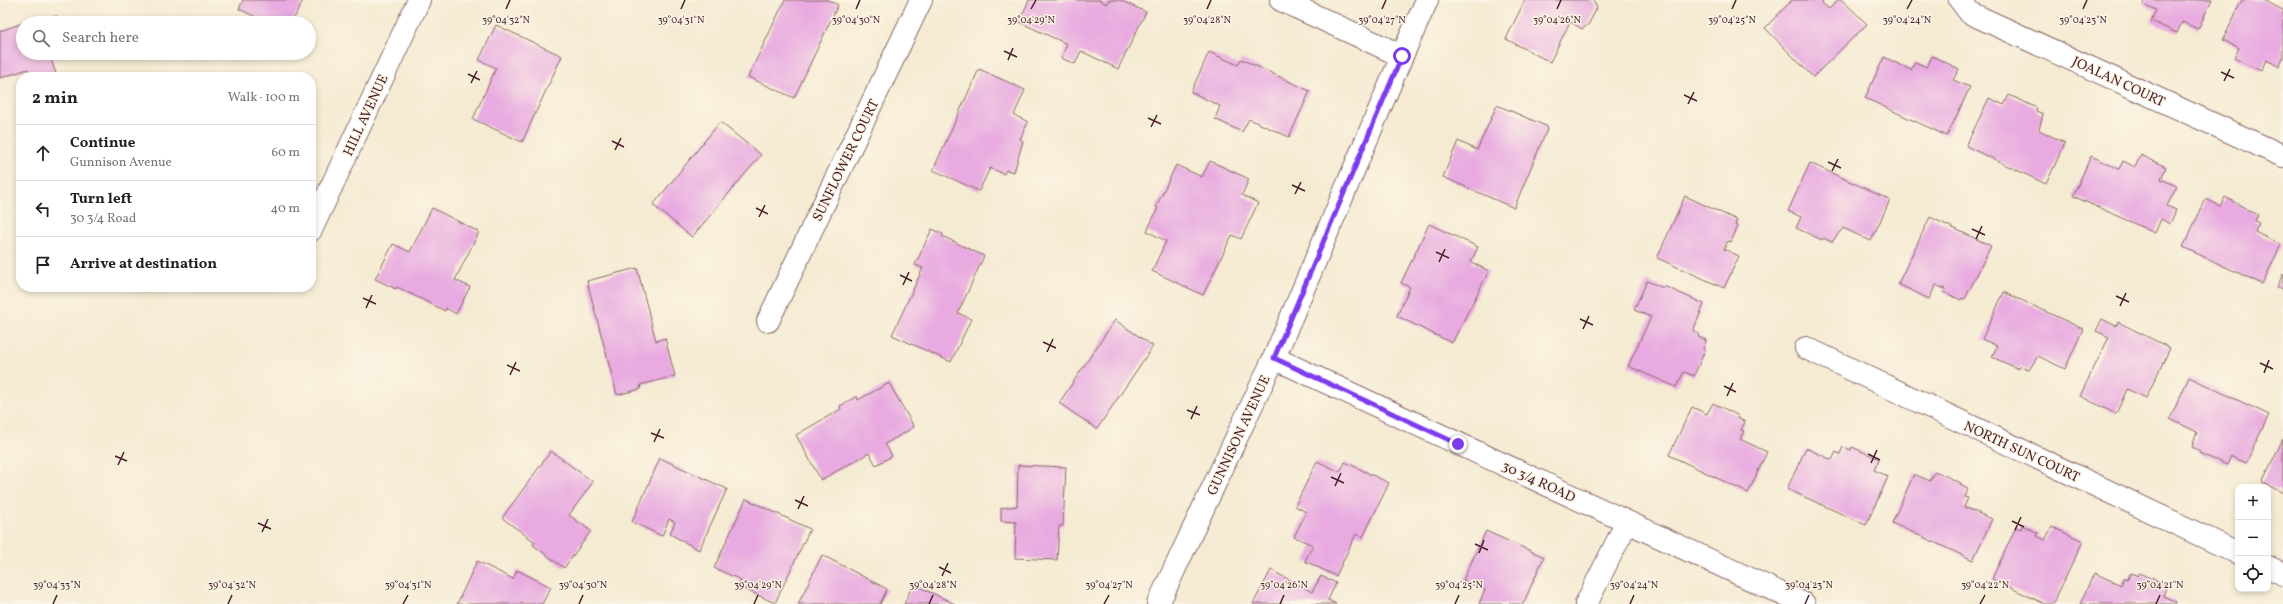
<!DOCTYPE html>
<meta charset="utf-8">
<style>
body{margin:0;font-family:Vollkorn,serif;background:#f6f6f6;color:#202124}
.controls{position:absolute;right:12px;bottom:12px;display:grid;overflow:hidden;border-radius:8px;box-shadow:0 2px 6px #0003}
.controls button{width:36px;height:36px;display:grid;place-items:center;padding:0;border:0;border-bottom:1px solid #e0e0e0;background:#fff;color:#202124;font:20px sans-serif}
.stop{position:absolute;width:12px;height:12px;margin:-9px;border:3px solid #7c3aed;border-radius:50%;background:#fff}
.stop.end{background:#7c3aed;border-color:#fff;box-shadow:0 1px 4px #0008}
.list{margin:0;padding:0;list-style:none}
h2{display:flex;justify-content:space-between;align-items:center;height:52px;margin:0;padding:0 16px;font-size:17px}
h2 small{font-size:13px;font-weight:400;color:#757577}
.list li{display:grid;grid-template-columns:26px 1fr auto;gap:12px;align-items:center;box-sizing:border-box;height:56px;padding:0 16px;border-top:1px solid #e0e0e0}
.list b{display:block;font-size:15px;white-space:nowrap}
.list p{margin:0;font-size:13px;white-space:nowrap;color:#757577}
.list em{font-size:13px;font-style:normal;color:#757577}
.icon{flex:none;width:22px;height:22px;fill:none;stroke:currentColor;stroke-width:2;stroke-linecap:round;stroke-linejoin:round}
.map{position:relative;flex:none;width:2283px;height:604px;overflow:hidden}
.search{position:absolute;background:#fff;box-shadow:0 2px 6px #0003;left:16px;top:16px;width:300px;height:44px;display:flex;align-items:center;gap:10px;box-sizing:border-box;padding:0 14px;border-radius:22px;color:#757577;font-size:15px}
.panel{position:absolute;background:#fff;box-shadow:0 2px 6px #0003;left:16px;top:72px;width:300px;height:220px;border-radius:16px}
.map>svg:first-child{display:block}
.building{fill:#e8aae0}
.lines{fill:none;stroke-linecap:round;stroke-linejoin:round}
.minor-casing{stroke:#866666;stroke-width:24}
.minor{stroke:#fff;stroke-width:22}
.route{stroke:#7c3aed;stroke-width:5}
.ticks{fill:none;stroke:#4a1f2b;stroke-width:1.5}
.labels{text-anchor:middle;stroke-width:3;stroke-linejoin:round;paint-order:stroke}
.street-label{font-size:14px;fill:#4a1f2b;stroke:#fcf5e5}
.ticks-label{font-size:10px;text-anchor:middle;fill:#4a1f2b;stroke:#fcf5e5;stroke-width:3;stroke-linejoin:round;paint-order:stroke}
</style>
<div class="map">
<svg width="2283" height="604" viewBox="0 0 2283 604">
<rect width="100%" height="100%" fill="#fcf5e5"/>
<filter id="ink" filterUnits="userSpaceOnUse"><feTurbulence type="fractalNoise" baseFrequency=".025" numOctaves="2"/><feDisplacementMap in="SourceGraphic" scale="8" xChannelSelector="R" yChannelSelector="G"/><feConvolveMatrix kernelMatrix="1 2 1 2 8 2 1 2 1" color-interpolation-filters="sRGB"/></filter>
<filter id="wash" filterUnits="userSpaceOnUse"><feTurbulence type="fractalNoise" baseFrequency=".012" numOctaves="4" result="noise"/><feDisplacementMap in="SourceGraphic" scale="16" xChannelSelector="R" yChannelSelector="G"/><feGaussianBlur stdDeviation="0.9" result="paint"/><feColorMatrix in="noise" values="0 0 0 0 0 0 0 0 0 0 0 0 0 0 0 0 0 1.4 0 .05"/><feComposite in="paint" operator="in"/></filter>
<g filter="url(#wash)">
<rect width="100%" height="100%" fill="#f5ebd3"/>
<g id="blocks">
<!-- building -->
<path class="building" d="M243,0H303L292,23H269L239,9Z
M785,0H828L838,5L794,98L748,77Z
M1029,0H1099L1107,4L1108,0H1120L1146,12L1118,69L1081,51L1075,64L1061,58L1067,44L1019,22Z
M1525,0H1593L1597,8L1588,25L1582,29L1570,22L1550,62L1506,39Z
M1792,0H1823L1822,3L1829,9L1838,0H1842L1867,24L1813,77L1765,28Z
M2145,0H2212L2198,29L2182,22L2177,33L2151,21L2156,10L2143,4Z
M2242,0H2263L2283,10V58L2279,66L2266,60L2261,71L2234,58L2239,48L2223,40Z
M57,16L59,23H25L39,19V21Z
M23,23V53H70L51,59L57,77H31L28,69L0,78V31Z
M496,25L562,56L522,142L473,119L496,68L479,60Z
M1209,52L1238,65L1241,59L1310,91L1289,137L1249,119L1242,132L1215,119L1220,106L1191,92Z
M1932,56L1959,69L1953,80L1970,87L1947,136L1865,98L1884,57L1911,70L1915,62L1927,67Z
M979,69L1025,90L1014,115L1028,122L1020,139L1023,141L1014,172L1006,170L1004,174L990,168L979,191L933,170Z
M2009,95L2037,108L2036,111L2043,114L2039,130L2065,143L2046,184L1966,146L1989,98L2004,105Z
M1497,105L1548,127L1514,208L1443,177L1458,141L1477,150Z
M720,122L761,155L692,237L653,205Z
M2141,155L2166,167L2161,179L2177,186L2167,206L2176,210L2170,224L2161,219L2155,233L2073,196L2091,156L2119,169L2123,161L2135,167Z
M1210,161L1249,179L1242,195L1258,203L1241,239L1232,235L1203,295L1152,271L1166,241L1147,231L1158,208L1156,207L1176,165L1202,177Z
M1810,163L1890,200L1871,241L1843,228L1832,242L1823,238L1822,240L1796,228L1801,217L1788,211Z
M1685,196L1737,220L1735,225L1738,226L1731,242L1728,241L1724,249L1739,256L1724,288L1657,258Z
M2225,197L2258,215L2255,221L2259,223L2255,232L2281,245L2262,284L2183,247L2206,199L2220,206Z
M432,208L479,232L455,280L470,287L456,314L446,308L445,311L397,287L396,289L375,279L393,244L410,252Z
M1930,217L1991,246L1965,299L1962,298L1961,300L1944,292L1945,289L1936,285L1929,299L1898,284Z
M1429,224L1478,247L1471,262L1489,271L1452,343L1397,316L1410,287L1401,283Z
M932,229L943,234L942,236L984,256L958,313L971,319L951,362L892,335L923,268L915,265Z
M637,268L656,341L665,338L675,376L640,385L641,389L617,395L587,281Z
M2283,274V289L2277,287Z
M1647,281L1663,288L1664,286L1704,304L1693,331L1699,334L1698,337L1706,340L1703,349L1705,350L1694,376L1684,372L1676,387L1628,366L1651,317L1634,310Z
M2004,292L2083,329L2065,369L2038,356L2029,370L2020,366L2019,369L1992,357L1997,346L1982,339Z
M2102,319L2116,326L2118,322L2170,348L2146,398L2127,389L2116,414L2080,396L2109,337L2096,331Z
M1115,320L1153,346L1097,429L1059,403Z
M2189,377L2269,415L2246,463L2231,456L2227,465L2199,453L2200,451L2192,447L2197,432L2170,419Z
M889,383L914,427L885,444L892,456L876,465L869,453L821,480L796,435L841,409L840,406L857,396L858,400Z
M1713,403L1739,416L1738,418L1745,422L1741,430L1744,431L1740,439L1767,452L1748,493L1669,455L1692,407L1707,414Z
M2283,439V493L2262,482Z
M1843,447L1851,450L1852,447L1879,459L1874,470L1888,477L1866,525L1787,489L1806,448L1832,460L1836,452L1840,454Z
M551,451L593,482L569,515L591,531L564,568L533,545L535,542L502,518Z
M660,458L727,489L699,550L670,534L675,522L669,519L662,536L632,522Z
M1317,461L1340,472L1345,462L1389,483L1363,537L1356,534L1336,576L1305,561L1313,545L1294,537L1306,512L1295,506Z
M1018,465L1066,467L1063,526H1059L1057,560L1015,558L1016,522L1001,521V508L1017,506Z
M1935,471L1961,483L1960,485L1968,489L1965,497L1968,498L1964,507L1992,519L1973,560L1892,523L1914,474L1930,481Z
M746,499L810,529L775,603L738,586L741,580L714,568Z
M2022,525L2038,533L2037,536L2045,540L2052,527L2083,541L2053,604H2045L1992,579L2016,527L2021,529Z
M1486,531L1544,557L1523,604H1479L1485,590L1463,580Z
M822,555L887,589L880,604H798Z
M477,561L513,579L517,570L551,587L542,604H457Z
M1271,570L1312,592L1321,576L1336,583L1328,600L1336,604H1253Z
M2094,573L2121,585L2124,578L2127,580L2131,573L2138,576L2140,573L2167,585L2163,596L2176,602L2175,604H2080Z
M913,584L955,604H904Z"/>
</g>
</g>
<g filter="url(#ink)">
<use href="#blocks" fill-opacity="0" stroke="#866666" stroke-width="1"/>
<g class="lines">
<defs>
<path id="minor" d="M1281,0L1402,56
M1960,0L1970,13L2283,156
M311,230L419,0
M768,321L921,0
M1806,348L2238,553
M1274,358L1804,604
M2268,567L2283,574
M1158,604L1274,358L1402,56L1427,0
M1586,604L1627,522"/>
</defs>
<!-- minor casing -->
<use href="#minor" class="minor-casing"/>
<!-- minor -->
<use href="#minor" class="minor"/>
</g>
</g>
<g class="lines" filter="url(#ink)">
<!-- route -->
<path class="route" d="M1402,56L1274,358L1458,444"/>
</g>
<!-- ticks -->
<path class="ticks" d="M506,9L510,0M681,9L685,0M856,9L860,0M1031,9L1036,0M1207,9L1211,0M1382,9L1386,0M1557,9L1561,0M1732,9L1736,0M1907,9L1912,0M2083,9L2087,0M1004,51L1017,57M1008,60L1013,48M2221,72L2234,78M468,74L480,80M2224,81L2230,69M471,83L477,71M1684,95L1697,101M1688,104L1694,92M1148,118L1161,124M1151,127L1157,115M612,141L624,147M615,150L621,138M1828,162L1841,168M1832,171L1838,159M1292,185L1305,191M1295,194L1301,182M756,208L768,214M759,217L765,205M1972,229L1985,235M1976,239L1982,226M1436,252L1449,258M1439,262L1445,249M900,275L912,281M903,285L909,272M2116,296L2129,302M363,298L376,304M2120,306L2126,293M366,308L372,295M1580,319L1593,325M1583,329L1589,316M1043,342L1056,348M1047,352L1053,339M2260,363L2273,369M507,365L520,371M2264,373L2269,360M510,375L516,362M1724,386L1736,392M1727,396L1733,383M1187,410L1200,415M1191,419L1197,406M651,433L664,438M654,442L660,429M1868,454L1880,460M115,456L127,461M1871,463L1877,450M118,465L124,452M1331,477L1344,483M1335,486L1341,473M795,500L808,506M798,509L804,496M2012,521L2024,527M258,523L271,529M2015,530L2021,517M262,532L268,519M1475,544L1488,550M1479,553L1484,540M939,567L951,573M942,576L948,563M53,604L57,595M228,604L232,595M403,604L408,595M579,604L583,595M754,604L758,595M929,604L933,595M1104,604L1109,595M1280,604L1284,595M1455,604L1459,595M1630,604L1634,595M1805,604L1809,595M1980,604L1985,595M2156,604L2160,595"/>
<g class="labels">
<!-- street labels -->
<g class="street-label">
<text transform="translate(2119 81) rotate(25)" y="5">JOALAN COURT</text>
<text transform="translate(365 115) rotate(-65)" y="5">HILL AVENUE</text>
<text transform="translate(845 160) rotate(-64)" y="5">SUNFLOWER COURT</text>
<text transform="translate(1238 435) rotate(-65)" y="5">GUNNISON AVENUE</text>
<text transform="translate(2022 451) rotate(25)" y="5">NORTH SUN COURT</text>
<text transform="translate(1539 481) rotate(25)" y="5">30 3/4 ROAD</text>
</g>
</g>
<g class="ticks-label">
<text x="506" y="23">39°04'32"N</text>
<text x="681" y="23">39°04'31"N</text>
<text x="856" y="23">39°04'30"N</text>
<text x="1031" y="23">39°04'29"N</text>
<text x="1207" y="23">39°04'28"N</text>
<text x="1382" y="23">39°04'27"N</text>
<text x="1557" y="23">39°04'26"N</text>
<text x="1732" y="23">39°04'25"N</text>
<text x="1907" y="23">39°04'24"N</text>
<text x="2083" y="23">39°04'23"N</text>
<text x="57" y="588">39°04'33"N</text>
<text x="232" y="588">39°04'32"N</text>
<text x="408" y="588">39°04'31"N</text>
<text x="583" y="588">39°04'30"N</text>
<text x="758" y="588">39°04'29"N</text>
<text x="933" y="588">39°04'28"N</text>
<text x="1109" y="588">39°04'27"N</text>
<text x="1284" y="588">39°04'26"N</text>
<text x="1459" y="588">39°04'25"N</text>
<text x="1634" y="588">39°04'24"N</text>
<text x="1809" y="588">39°04'23"N</text>
<text x="1985" y="588">39°04'22"N</text>
<text x="2160" y="588">39°04'21"N</text>
</g>
</svg>
<div class="controls">
<button>+</button>
<button>−</button>
<button><svg class="icon" aria-label="locate" viewBox="0 0 24 24"><circle cx="12" cy="12" r="6"/><path d="M12 2v4M12 18v4M2 12h4M18 12h4"/></svg></button>
</div>
<div class="stop" style="left:1402px;top:56px"></div>
<div class="stop end" style="left:1458px;top:444px"></div>
<div class="search"><svg class="icon" aria-label="search" viewBox="0 0 24 24"><circle cx="10" cy="10" r="6"/><path d="M15 15l6 6"/></svg>Search here</div>
<section class="panel">
<h2>2 min<small>Walk · 100 m</small></h2>
<ul class="list">
<li><svg class="icon" aria-label="ahead" viewBox="0 0 24 24"><path d="M12 20V5M6 11l6-6 6 6"/></svg><div><b>Continue</b><p>Gunnison Avenue</p></div><em>60 m</em></li>
<li><svg class="icon" aria-label="left" viewBox="0 0 24 24"><path d="M17 20v-9H6M10 6l-5 5 5 5"/></svg><div><b>Turn left</b><p>30 3/4 Road</p></div><em>40 m</em></li>
<li><svg class="icon" aria-label="arrive" viewBox="0 0 24 24"><path d="M6 21V4h12l-3 4 3 4H6"/></svg><div><b>Arrive at destination</b></div></li>
</ul>
</section>
</div>
